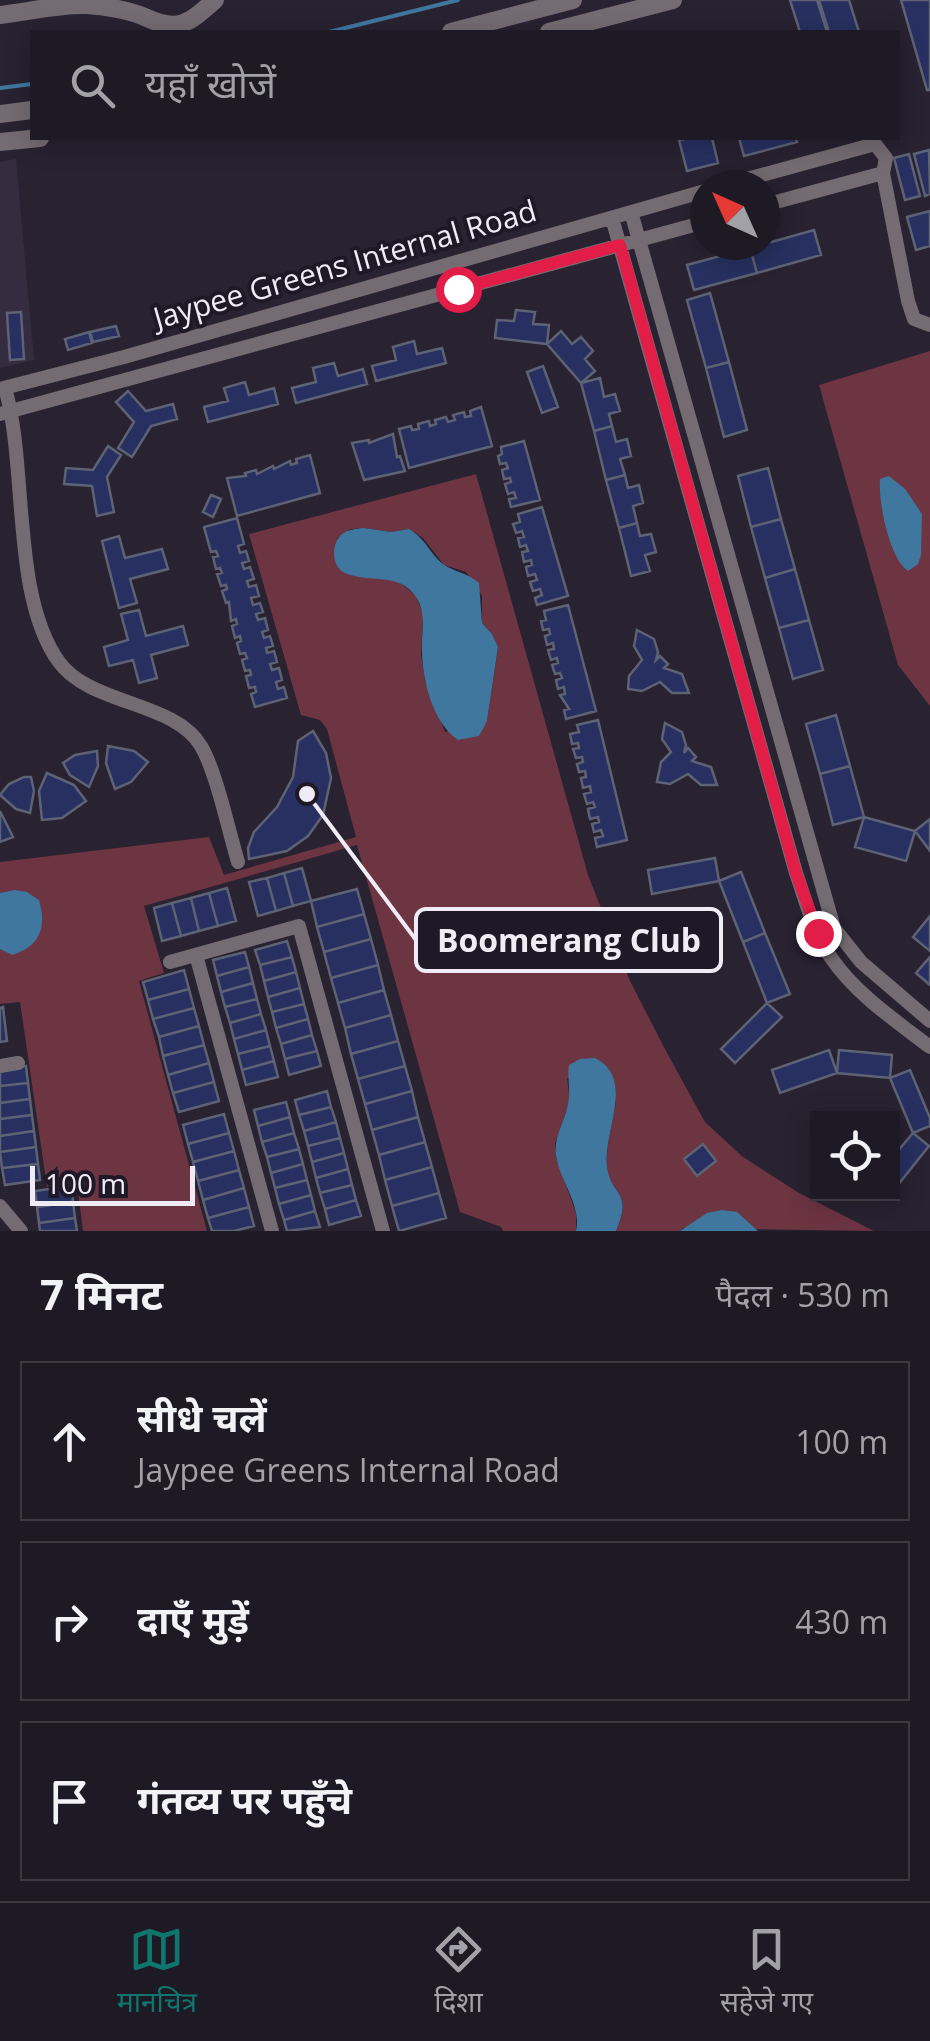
<!DOCTYPE html>
<html lang="hi">
<meta charset="utf-8">
<style>
body{margin:0;font-family:"Open Sans","Noto Sans Devanagari",sans-serif;background:#2b2732;color:#f1f3f6}
.controls{position:absolute;right:30px;bottom:30px;display:grid;overflow:hidden;border-radius:0px;box-shadow:0 5px 25px #0003}
.controls button{width:90px;height:90px;display:grid;place-items:center;padding:0;border:0;border-bottom:2px solid #3c3842;background:#1e1a25;color:#f1f3f6;font:50px sans-serif}
.compass{position:absolute;left:690px;top:170px;width:90px;height:90px;border-radius:50%;background:#1e1a25;box-shadow:0 5px 25px #0003;rotate:315deg}
.scale{position:absolute;left:30px;bottom:25px;width:165px;box-sizing:border-box;padding-left:10px;border:5px solid #f0ecf6;border-top:0;font-size:28px;line-height:35px;white-space:nowrap;color:#f0ecf6;-webkit-text-stroke:8px #1f1927;paint-order:stroke}
.stop{position:absolute;width:30px;height:30px;margin:-22px;border:8px solid #e11d48;border-radius:50%;background:#fff}
.stop.end{background:#e11d48;border-color:#fff;box-shadow:0 2px 10px #0008}
.list{margin:0;padding:0;list-style:none}
h2{display:flex;justify-content:space-between;align-items:center;height:130px;margin:0;padding:0 40px;font-size:42px}
h2 small{font-size:32px;font-weight:400;color:#a1a1a7}
.list li{display:grid;grid-template-columns:65px 1fr auto;gap:30px;align-items:center;box-sizing:border-box;height:160px;margin:0 20px 20px;padding:0 20px;border:2px solid #3c3842;border-radius:0px}
.list b{display:block;font-size:38px;white-space:nowrap}
.list p{margin:0;font-size:32px;white-space:nowrap;color:#a1a1a7}
.list em{font-size:32px;font-style:normal;color:#a1a1a7}
.icon{flex:none;width:55px;height:55px;fill:none;stroke:currentColor;stroke-width:2;stroke-linecap:round;stroke-linejoin:round}
.map{position:relative;flex:none;width:930px;height:1231px;overflow:hidden}
.search{position:absolute;background:#1e1a25;box-shadow:0 5px 25px #0003;left:30px;right:30px;top:30px;height:110px;display:flex;align-items:center;gap:25px;box-sizing:border-box;padding:0 35px;border-radius:0px;color:#a1a1a7;font-size:38px}
.sheet{height:670px;background:#1e1a25}
nav{display:flex;justify-content:space-around;align-items:center;box-sizing:border-box;height:140px;border-top:2px solid #3c3842;background:#1e1a25;font-size:28px;color:#a1a1a7}
nav a{display:grid;justify-items:center;gap:5px}
nav .on{color:#0f766e}
.map>svg:first-child{display:block}
.built{fill:#352c40}
.green{fill:#6d3442;fill-rule:evenodd}
.water{fill:#40779f}
.lines{fill:none;stroke-linecap:round;stroke-linejoin:round}
.stream{stroke:#40779f;stroke-width:4}
.building{fill:#273060;stroke:#5d6274;stroke-width:2.5}
.minor{stroke:#746c72;stroke-width:14}
.tertiary{stroke:#746c72;stroke-width:18}
.route{stroke:#e11d48;stroke-width:12}
.labels{text-anchor:middle;stroke-width:8;stroke-linejoin:round;paint-order:stroke}
.street-label{font-size:30px;fill:#f0ecf6;stroke:#1f1927}
.leader{fill:none;stroke:#f0ecf6;stroke-width:4}
.callout-dot{fill:#f0ecf6;stroke:#1f1927;stroke-width:4}
.callout{fill:#1f1927;stroke:#f0ecf6;stroke-width:4}
.callout-label{font-size:32px;text-anchor:middle;font-weight:bold;fill:#f0ecf6}
</style>
<div class="map">
<svg width="930" height="1231" viewBox="0 0 930 1231">
<rect width="100%" height="100%" fill="#282231"/>
<!-- built -->
<path class="built" d="M16,159L34,360L0,368V162Z"/>
<!-- green -->
<path class="green" d="M930,351V706L898,665L819,385Z
M476,474L588,875L630,981L666,1051L705,1122L743,1157L799,1193L874,1231L683,1228L680,1231H616C635,1188 608,1196 607,1165C606,1144 613,1122 616,1101L567,1078L570,1100L555,1144L556,1158L576,1213V1231H503L501,1227L460,1212L357,845L144,906L164,973L139,981L207,1231H83L77,1183L47,1187L20,1002L0,1004V949L12,955L39,900L27,892L0,893V862L209,837L224,875L356,837L327,729L320,720L301,715L249,534ZM364,528L391,532L409,529L423,538L444,565L466,572L482,596V623L492,634L498,648L487,721L445,732L425,681L421,654L423,614L416,596L399,581L373,576L337,538L351,529Z"/>
<!-- water -->
<path class="water" d="M889,476L905,489L922,514L921,555L918,564L908,571C889,558 878,501 880,479Z
M364,528L391,532L409,529C427,540 430,554 443,564C454,572 466,572 479,583L482,623L492,634L498,647L487,721L479,736L458,740C433,723 422,680 422,650C421,633 427,613 416,597C399,571 370,584 345,573C331,567 331,543 342,534C350,529 355,529 364,528Z
M15,890L27,892L39,900C47,927 40,947 12,955L0,949V893Z
M595,1058C636,1079 603,1131 607,1166C610,1197 634,1189 616,1231H576C582,1206 560,1181 556,1156C553,1138 565,1121 568,1104C571,1091 567,1078 569,1065L580,1059Z
M722,1210L737,1212L758,1231H680L707,1213Z"/>
<g class="lines">
<!-- stream -->
<path class="stream" d="M329,32L458,0
M0,88L32,84"/>
</g>
<!-- building -->
<path class="building" d="M790,0H817L827,32H800Z
M819,0H849L859,32H829Z
M901,0H930V90H927Z
M690,138H712L718,163L687,171L679,140Z
M739,138H795L797,142L744,156Z
M929,150L930,194L925,196L914,154Z
M909,154L920,196L905,200L894,158Z
M930,211V246L916,250L907,217Z
M814,230L821,255L757,273L750,248Z
M750,248L757,273L694,290L687,265Z
M710,293L729,362L706,368L687,300Z
M516,310L535,312L533,324L549,325L547,344L495,338L497,320L514,321Z
M21,312L24,359L10,360L7,313Z
M116,326L119,336L93,342L90,332Z
M561,331L572,344L581,337L593,351L585,359L595,371L581,383L547,344Z
M89,332L92,343L68,350L65,339Z
M414,341L417,354L442,348L446,363L376,381L372,366L396,360L393,347Z
M729,362L747,430L724,437L706,368Z
M334,363L338,376L363,369L367,384L296,403L292,388L316,382L313,368Z
M543,366L558,407L542,413L527,372Z
M600,378L604,397L615,394L620,411L609,414L612,426L594,431L581,383Z
M245,382L249,395L274,388L278,404L208,422L204,407L228,401L224,388Z
M128,391L146,411L173,404L177,419L151,426L132,457L118,448L134,422L116,402Z
M481,407L492,446L409,468L399,429L411,426L412,430L419,429L418,424L429,421L430,426L436,424L435,420L446,417L448,422L455,420L453,415L464,412L465,417L471,416L470,411Z
M612,426L616,442L627,439L631,456L620,459L625,475L606,480L594,431Z
M393,434L397,457L400,456L405,471L364,480L352,443L369,440V443Z
M524,441L540,500L511,507L509,499L516,498L514,492L508,494L505,484L511,482L510,478L504,479L502,470L508,468L506,463L500,464L498,456L502,454L501,447Z
M108,446L121,455L107,477L114,512L97,516L92,486L64,484L66,468L93,470Z
M310,455L320,493L237,516L227,478L246,476L245,473L256,470L257,474L273,466L274,469L290,461L291,465L297,463L296,459Z
M768,468L781,519L751,527L738,476Z
M625,475L628,488L639,485L643,503L633,506L637,523L619,528L606,480Z
M211,495L221,499L213,517L203,512Z
M542,507L568,596L537,605L535,598L542,595L540,589L533,591L530,582L537,580L535,574L528,576L526,567L532,565L531,560L524,562L522,552L528,551L526,545L520,547L518,538L524,537L522,531L516,533L513,524L520,522L518,514Z
M237,518L244,544L238,546L240,553L246,551L249,561L242,563L244,569L250,567L254,579L247,581L249,587L256,585L259,596L251,598L253,605L260,603L263,612L256,614L258,620L265,618L268,630L262,632L264,638L270,636L273,646L266,648L267,653L274,651L277,662L270,664L272,670L279,668L282,680L276,682L278,689L284,687L287,698L255,707L251,694L256,692L255,687L249,688L246,676L251,675L250,670L245,671L242,660L247,658L245,653L240,654L237,643L241,641L240,636L235,638L232,626L237,624L236,619L231,621L229,602L226,603L222,591L227,589L226,585L221,586L217,574L222,573L220,568L216,569L213,557L218,556L216,551L211,552L204,527Z
M781,519L795,569L765,578L751,527Z
M637,523L640,536L651,534L656,552L645,555L650,571L631,576L619,528Z
M119,536L125,558L162,549L168,569L130,579L137,603L119,608L102,541Z
M795,569L809,620L779,628L765,578Z
M568,605L596,711L566,719L564,710L569,709L560,695L565,694L564,687L558,689L556,680L562,678L560,673L555,674L552,665L558,663L557,658L551,660L548,650L554,649L553,643L547,645L545,636L550,634L549,629L543,630L541,621L546,620L544,611Z
M139,610L146,636L183,626L188,645L151,655L157,678L139,683L133,660L109,666L104,647L128,640L121,614Z
M809,620L823,670L793,679L779,628Z
M637,630L654,639L658,652L656,660L660,656L668,664L664,668L682,674L689,693H672L660,682L642,691L628,689L629,676L642,660L634,646Z
M836,715L850,766L820,774L806,724Z
M598,720L627,840L597,847L595,838L603,836L601,830L594,832L592,824L599,822L598,817L590,819L588,809L595,807L593,802L587,804L584,794L591,792L590,786L583,788L581,778L586,777L585,771L579,772L577,764L583,762L582,757L576,758L573,749L579,748L578,743L572,744L570,734L579,732L577,725Z
M665,723L682,732L686,745L684,753L688,748L696,757L692,761L711,767L717,785H701L688,774L670,784L657,782L661,762L671,752L662,739Z
M313,731L326,753L331,778L323,815L308,836L287,851L249,859L248,848L254,832L277,807L293,777L298,741Z
M108,746L134,751L148,762L131,782L115,789L106,763Z
M97,751L98,766L89,787L70,775L63,763L75,755Z
M850,766L864,817L833,825L820,774Z
M47,773L74,785L86,801L62,818L42,820L39,791Z
M24,777H31L34,791L30,813L16,809L0,795L9,784Z
M0,811L13,837L0,842Z
M864,817L915,831L906,861L855,847Z
M930,819V851L915,831Z
M715,858L719,881L652,894L648,870Z
M302,868L311,901L293,906L284,873Z
M741,872L765,933L743,942L719,881Z
M284,873L293,906L276,911L267,878Z
M267,878L276,911L258,916L249,882Z
M227,888L236,921L218,926L209,893Z
M357,889L364,914L317,927L311,901Z
M209,893L218,926L199,931L191,898Z
M191,898L199,931L181,936L172,903Z
M172,903L181,936L162,941L154,908Z
M364,914L371,939L324,952L317,927Z
M930,916V951L913,937Z
M765,933L790,994L767,1003L743,942Z
M371,939L378,965L331,978L324,952Z
M287,941L292,957L260,965L255,950Z
M245,952L249,967L217,976L213,960Z
M292,957L296,972L264,981L260,965Z
M930,957V985L916,973Z
M378,965L384,990L338,1003L331,978Z
M249,967L253,983L221,992L217,976Z
M184,970L189,989L148,1000L143,982Z
M296,972L300,988L268,997L264,981Z
M253,983L257,999L225,1007L221,992Z
M300,988L304,1004L272,1012L268,997Z
M189,989L194,1008L153,1019L148,1000Z
M384,990L391,1015L345,1028L338,1003Z
M257,999L261,1014L230,1023L225,1007Z
M767,1003L782,1017L735,1063L721,1049Z
M304,1004L308,1019L276,1028L272,1012Z
M3,1007L7,1041L0,1042V1008Z
M194,1008L199,1026L159,1037L153,1019Z
M261,1014L266,1030L234,1039L230,1023Z
M391,1015L398,1041L351,1054L345,1028Z
M308,1019L312,1035L281,1044L276,1028Z
M199,1026L204,1045L163,1056L159,1037Z
M266,1030L270,1046L238,1054L234,1039Z
M312,1035L317,1051L285,1059L281,1044Z
M398,1041L405,1066L358,1079L351,1054Z
M204,1045L209,1063L168,1075L163,1056Z
M270,1046L274,1061L242,1070L238,1054Z
M829,1050L837,1073L780,1093L772,1070Z
M839,1050L892,1055L890,1078L837,1073Z
M317,1051L321,1066L289,1075L285,1059Z
M274,1061L278,1077L246,1085L242,1070Z
M209,1063L214,1082L173,1093L168,1075Z
M26,1066L28,1083L0,1086V1070Z
M405,1066L412,1091L365,1104L358,1079Z
M910,1070L930,1118V1126L913,1133L890,1078Z
M214,1082L219,1101L179,1112L173,1093Z
M28,1083L30,1099L0,1103V1086Z
M327,1091L331,1107L299,1115L295,1100Z
M412,1091L418,1117L372,1130L365,1104Z
M30,1099L32,1115L0,1119V1103Z
M286,1102L290,1117L258,1126L254,1110Z
M331,1107L336,1122L304,1131L299,1115Z
M224,1114L229,1133L188,1144L183,1125Z
M32,1115L34,1131L0,1136V1119Z
M290,1117L294,1133L262,1142L258,1126Z
M418,1117L425,1142L379,1155L372,1130Z
M336,1122L340,1138L308,1146L304,1131Z
M34,1131L36,1147L0,1152V1136Z
M229,1133L234,1151L193,1162L188,1144Z
M294,1133L299,1149L267,1157L262,1142Z
M913,1133L929,1146L893,1191L892,1158Z
M340,1138L344,1153L312,1162L308,1146Z
M425,1142L432,1167L385,1180L379,1155Z
M703,1144L716,1161L697,1176L684,1159Z
M36,1147L38,1164L2,1168L0,1152Z
M299,1149L303,1164L271,1173L267,1157Z
M234,1151L239,1170L198,1181L193,1162Z
M344,1153L348,1169L316,1178L312,1162Z
M38,1164L40,1180L5,1185L2,1168Z
M303,1164L307,1180L275,1188L271,1173Z
M432,1167L439,1193L392,1206L385,1180Z
M348,1169L352,1185L320,1193L316,1178Z
M239,1170L244,1188L203,1200L198,1181Z
M307,1180L311,1195L279,1204L275,1188Z
M352,1185L356,1200L325,1209L320,1193Z
M71,1186L73,1202L37,1207L35,1191Z
M244,1188L249,1207L208,1218L203,1200Z
M439,1193L446,1218L399,1231L392,1206Z
M311,1195L315,1211L284,1220L279,1204Z
M356,1200L361,1216L329,1225L325,1209Z
M73,1202L75,1218L39,1223L37,1207Z
M249,1207L254,1226L234,1231H212L208,1218Z
M315,1211L320,1227L287,1231L284,1220Z
M75,1218L77,1231H40L39,1223Z"/>
<g class="lines">
<!-- minor -->
<path class="minor" d="M725,185L875,144L886,158L883,173L908,301L914,319L930,325
M765,205L883,173
M631,212L834,928L861,962L930,1021
M612,218L796,873C806,901 814,935 832,959C856,994 896,1021 930,1047
M5,388C28,467 11,596 59,662C90,705 174,701 201,746C216,771 229,832 238,862
M0,389L124,357L705,191
M0,414L705,222
M196,955L272,1231
M170,962L299,926L383,1231
M0,1066L18,1063
M0,1206L21,1231"/>
<!-- tertiary -->
<path class="tertiary" d="M0,15C28,12 58,4 86,5C104,6 130,10 147,18C180,33 190,22 215,0
M451,32L573,0
M549,32L673,0
M0,114L32,110
M0,142L40,138"/>
</g>
<g class="lines">
<!-- route -->
<path class="route" d="M458,289L620,245L796,873L818,933"/>
</g>
<g class="labels">
<!-- street labels -->
<g class="street-label">
<text transform="translate(345 265) rotate(-16)" y="10">Jaypee Greens Internal Road</text>
</g>
</g>
<!-- callouts -->
<path class="leader" d="M307 794L416 940"/>
<circle class="callout-dot" cx="307" cy="794" r="10"/>
<rect class="callout" x="416" y="909" width="305" height="62" rx="10"/>
<g class="callout-label">
<text x="569" y="952">Boomerang Club</text>
</g>
</svg>
<div class="controls">
<button><svg class="icon" aria-label="locate" viewBox="0 0 24 24"><circle cx="12" cy="12" r="6"/><path d="M12 2v4M12 18v4M2 12h4M18 12h4"/></svg></button>
</div>
<svg class="compass" viewBox="-18 -18 36 36"><path d="M0-13l5 13h-10z" fill="#e53935"/><path d="M0 13l5-13h-10z" fill="#a1a1a7"/></svg>
<div class="scale">100 m</div>
<div class="stop" style="left:458px;top:289px"></div>
<div class="stop end" style="left:818px;top:933px"></div>
<div class="search"><svg class="icon" aria-label="search" viewBox="0 0 24 24"><circle cx="10" cy="10" r="6"/><path d="M15 15l6 6"/></svg>यहाँ खोजें</div>
</div>
<section class="sheet">
<h2>7 मिनट<small>पैदल · 530 m</small></h2>
<ul class="list">
<li><svg class="icon" aria-label="ahead" viewBox="0 0 24 24"><path d="M12 20V5M6 11l6-6 6 6"/></svg><div><b>सीधे चलें</b><p>Jaypee Greens Internal Road</p></div><em>100 m</em></li>
<li><svg class="icon" aria-label="right" viewBox="0 0 24 24"><path d="M7 20v-9h11M14 6l5 5-5 5"/></svg><div><b>दाएँ मुड़ें</b></div><em>430 m</em></li>
<li><svg class="icon" aria-label="arrive" viewBox="0 0 24 24"><path d="M6 21V4h12l-3 4 3 4H6"/></svg><div><b>गंतव्य पर पहुँचे</b></div></li>
</ul>
</section>
<nav>
<a class="on"><svg class="icon" aria-label="map" viewBox="0 0 24 24"><path d="M3 6l6-2 6 2 6-2v14l-6 2-6-2-6 2zM9 4v14M15 6v14"/></svg>मानचित्र</a>
<a><svg class="icon" aria-label="directions" viewBox="0 0 24 24"><path d="M12 3l9 9-9 9-9-9zM9 14v-3h6M13 9l2 2-2 2"/></svg>दिशा</a>
<a><svg class="icon" aria-label="saved" viewBox="0 0 24 24"><path d="M7 4h10v16l-5-4-5 4z"/></svg>सहेजे गए</a>
</nav>
